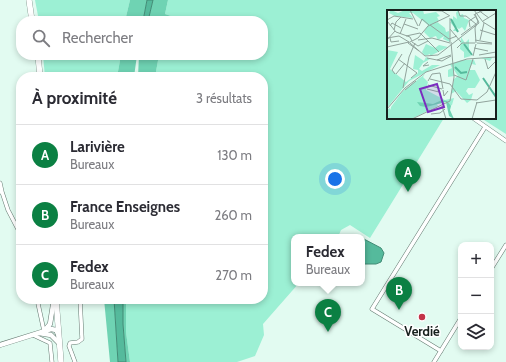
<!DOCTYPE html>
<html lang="fr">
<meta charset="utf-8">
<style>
body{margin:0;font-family:Cabin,sans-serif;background:#f2f2f3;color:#2b2b33}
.controls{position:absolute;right:12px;bottom:12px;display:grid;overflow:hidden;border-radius:8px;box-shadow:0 2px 6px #0003}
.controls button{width:36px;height:36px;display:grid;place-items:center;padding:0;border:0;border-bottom:1px solid #e1e1e2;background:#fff;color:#2b2b33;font:20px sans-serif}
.you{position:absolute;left:335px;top:179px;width:14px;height:14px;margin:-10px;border:3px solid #fff;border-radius:50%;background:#1a73e8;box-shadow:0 0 0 6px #1a73e833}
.badge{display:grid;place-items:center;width:26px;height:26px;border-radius:50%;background:#0b8043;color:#fff;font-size:13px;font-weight:700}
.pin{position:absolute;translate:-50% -33px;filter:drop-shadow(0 1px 2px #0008)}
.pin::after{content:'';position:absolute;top:21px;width:14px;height:12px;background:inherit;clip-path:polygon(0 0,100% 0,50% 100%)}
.popup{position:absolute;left:291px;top:234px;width:74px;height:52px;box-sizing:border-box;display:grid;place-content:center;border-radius:8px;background:#fff;filter:drop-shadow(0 1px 3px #0005);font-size:13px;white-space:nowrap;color:#7c7c81}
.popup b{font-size:15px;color:#2b2b33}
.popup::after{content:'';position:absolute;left:50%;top:100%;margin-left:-8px;border:8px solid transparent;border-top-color:#fff}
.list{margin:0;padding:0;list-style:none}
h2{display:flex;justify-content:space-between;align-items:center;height:52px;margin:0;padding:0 16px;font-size:17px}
h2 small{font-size:13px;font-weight:400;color:#7c7c81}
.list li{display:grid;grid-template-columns:26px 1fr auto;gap:12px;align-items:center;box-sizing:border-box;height:60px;padding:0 16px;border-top:1px solid #e1e1e2}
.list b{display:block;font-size:15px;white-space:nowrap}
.list p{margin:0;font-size:13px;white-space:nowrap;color:#7c7c81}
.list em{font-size:13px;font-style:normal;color:#7c7c81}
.icon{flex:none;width:22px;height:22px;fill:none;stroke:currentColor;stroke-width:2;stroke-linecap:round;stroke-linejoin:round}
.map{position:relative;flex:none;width:506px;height:362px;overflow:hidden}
.search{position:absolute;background:#fff;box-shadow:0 2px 6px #0003;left:16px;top:16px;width:252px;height:44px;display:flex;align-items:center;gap:10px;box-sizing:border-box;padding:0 14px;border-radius:16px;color:#7c7c81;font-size:15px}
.panel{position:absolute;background:#fff;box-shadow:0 2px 6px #0003;left:16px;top:72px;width:252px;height:232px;border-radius:16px}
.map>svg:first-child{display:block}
.green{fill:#9cf0d4}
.forest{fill:#6fd3b3}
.water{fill:#55ba9c;stroke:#428c76}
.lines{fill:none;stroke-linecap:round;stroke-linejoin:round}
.street-casing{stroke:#647a71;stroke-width:4.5}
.secondary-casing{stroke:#647a71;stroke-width:5.5}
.primary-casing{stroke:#647a71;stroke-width:6}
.street{stroke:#fff;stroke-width:3.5}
.secondary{stroke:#fff;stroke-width:4.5}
.primary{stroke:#fff;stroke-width:5.5}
.poi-dot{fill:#c33348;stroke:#fff;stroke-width:1.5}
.labels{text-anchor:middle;stroke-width:3;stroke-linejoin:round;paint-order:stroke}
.poi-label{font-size:13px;font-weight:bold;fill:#17201d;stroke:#fff}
.inset-river{fill:none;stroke:#55ba9c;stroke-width:2}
.inset-road{fill:none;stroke:#91a39c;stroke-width:1}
.view{fill:#7b2cbf;fill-opacity:0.15;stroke:#7b2cbf;stroke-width:2}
.inset-edge{fill:none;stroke:#17201d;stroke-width:2}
</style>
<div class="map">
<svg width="506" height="362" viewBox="0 0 506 362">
<rect width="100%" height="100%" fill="#e2fbf1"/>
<!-- green -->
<path class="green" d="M35,0H130L125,21H39Z
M168,0H506V134L481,118H495V11H388V118H444L370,238L350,225L341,230L338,237H294V283H299L263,324L264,335L255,356L237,362H130L126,332V299H263V77H155L159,55H263V21H169L171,16L165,14Z
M43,55H121L117,77H45Z"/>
<!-- forest -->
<path class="forest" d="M130,0H147L143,21H125Z
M153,0H168L165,14L171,16L169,21H148Z
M121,55H137L134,77H117Z
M139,55H159L155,77H138Z
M104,299H114L118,362H110Z
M123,299H126V332L130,362H126L123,324Z"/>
<!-- water -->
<path class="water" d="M147,0H153L148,21H143Z
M362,238L381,248L384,253L381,262L376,264H362Z
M114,299H123V324L126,362H118Z"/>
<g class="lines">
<defs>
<path id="street" d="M473,118L506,141
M0,183L2,192
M0,192H2L8,210L21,235
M491,269L506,245
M37,299L44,331
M33,335L50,343L52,362
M441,351L372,309L485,127
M75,362L69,346L70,343L78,342L82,339L80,299
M434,362L461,318"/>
<path id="secondary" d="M45,330L50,324L54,299
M39,333L51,335L59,343
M0,345L51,329L56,330L58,334"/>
<path id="primary" d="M29,0L32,21
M38,55L40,77
M56,299L61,362"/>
</defs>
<!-- street casing -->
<use href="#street" class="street-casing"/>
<!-- secondary casing -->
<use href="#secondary" class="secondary-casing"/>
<!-- primary casing -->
<use href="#primary" class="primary-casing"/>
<!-- street -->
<use href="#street" class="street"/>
<!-- secondary -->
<use href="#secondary" class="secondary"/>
<!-- primary -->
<use href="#primary" class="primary"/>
</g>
<!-- markers -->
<circle class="poi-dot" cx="422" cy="317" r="4"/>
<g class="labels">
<!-- poi labels -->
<g class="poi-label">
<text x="422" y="336">Verdié</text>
</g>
</g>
<!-- overview -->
<g transform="translate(387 10)">
<rect width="109" height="109" fill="#e2fbf1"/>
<path d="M4,0L11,3L18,0H36L37,4L49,2L53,6L50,7L52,11H49L58,18L59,22L62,21L63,32L56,29L57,26L51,30L49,26L43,28L37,22L41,15L26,3H22L26,8L8,6L2,3ZM71,0L73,5L76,4L77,8L82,10L78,21L75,17L72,19L68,16L70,21H66L68,18L63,12H66V6L70,9L69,3ZM74,27L78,33L82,29V39H80L84,46L77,48V42L73,39ZM39,34L48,38L52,35L61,37L43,46V44L38,46L35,42ZM0,40L11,42L3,59L19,72L31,63V60L26,59L28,45L37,51L39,47L43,49L36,53L32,59L35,61L45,55H53L22,71L0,98ZM94,48L87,50L89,55L85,54L82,60H88L93,70L88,78H81L79,81L82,85L86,83L84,90L80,93L69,81L64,84L67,69L71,66L67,60V66L61,67V60L65,58L63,54L75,50H87L94,48H105L103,51ZM38,64L36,67L41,72L39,80L58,90L67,88L65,95L63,96L56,90L46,95H34L30,92L36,96L50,94L51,96L24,109H0V100L3,98L4,100V97L16,81Z" fill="#9cf0d4"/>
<path d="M55,90L60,91L64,96L63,100L67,109L62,106L59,92L39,97L33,96L30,92L46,94Z" fill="#6fd3b3"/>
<path class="inset-river" d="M64,9L71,22M77,34L85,45M68,57L74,63L80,62M96,68L109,87"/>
<path class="inset-road" d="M23,0L31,16M39,0L55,1L63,6M71,0L73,6H79M87,0L96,12L109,20M91,0L102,8M87,4L91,11L88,18L89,33M79,6L89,14M63,8V32M0,10L7,6L26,9M0,11L9,22L23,27L25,31M96,11L109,3M17,14L31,19M43,15L62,29L70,26M3,16L5,13L14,18M32,16L35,9L42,15M83,17L82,11L88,7M63,19L74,32M7,20L9,12L14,7M93,20L109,25M13,24L19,9M74,25L89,14M19,26L33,23L52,42M0,28L12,26L22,32M3,28L4,32L12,31M0,30L8,21M31,30L45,28L63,33M88,30L105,33M93,30L97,13M25,32L31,36L41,31M21,33L31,28L41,16L62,6M21,33L32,41M23,33L38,46L51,45L92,13L88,4L97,0M90,33L105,34M0,37L22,32M70,38L75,33H88M87,38L101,41M92,45L109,42M86,46L89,34M22,47L28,33M40,48L55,51L64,46M11,49L30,63L24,68M98,49L101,59L109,51M50,50L64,45M41,52L36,56L42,55M53,63L56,79M8,64L5,60L15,44M9,64L18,53M67,65L79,70L86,49M43,69L63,74L74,89L90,90M41,71L45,64L53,63M41,75L55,79M16,78L22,47M40,79L52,82L51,80M18,80L29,71M56,80L57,86L61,81M90,90L100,82L109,62M89,93L109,90M55,96L59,109M0,99L18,78L39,62L80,49L109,47M44,104L53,103L58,99M25,109L63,91L67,67L64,32M85,109L90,92"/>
<path class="view" d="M50,74L57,97L41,102L33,79Z"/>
<rect width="109" height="109" class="inset-edge"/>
</g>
</svg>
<div class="controls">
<button>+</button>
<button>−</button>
<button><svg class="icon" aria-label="layers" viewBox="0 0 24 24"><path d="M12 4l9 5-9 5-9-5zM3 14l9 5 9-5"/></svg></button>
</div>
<div class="you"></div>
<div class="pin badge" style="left:408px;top:192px">A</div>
<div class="pin badge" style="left:399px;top:310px">B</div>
<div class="pin badge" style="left:328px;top:332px">C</div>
<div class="popup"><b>Fedex</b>Bureaux</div>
<div class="search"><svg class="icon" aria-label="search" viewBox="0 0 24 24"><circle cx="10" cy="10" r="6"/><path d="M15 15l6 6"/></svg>Rechercher</div>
<section class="panel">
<h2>À proximité<small>3 résultats</small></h2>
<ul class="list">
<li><span class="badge">A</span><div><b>Larivière</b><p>Bureaux</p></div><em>130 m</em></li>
<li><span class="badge">B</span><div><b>France Enseignes</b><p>Bureaux</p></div><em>260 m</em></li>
<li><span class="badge">C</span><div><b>Fedex</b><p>Bureaux</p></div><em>270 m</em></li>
</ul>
</section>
</div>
